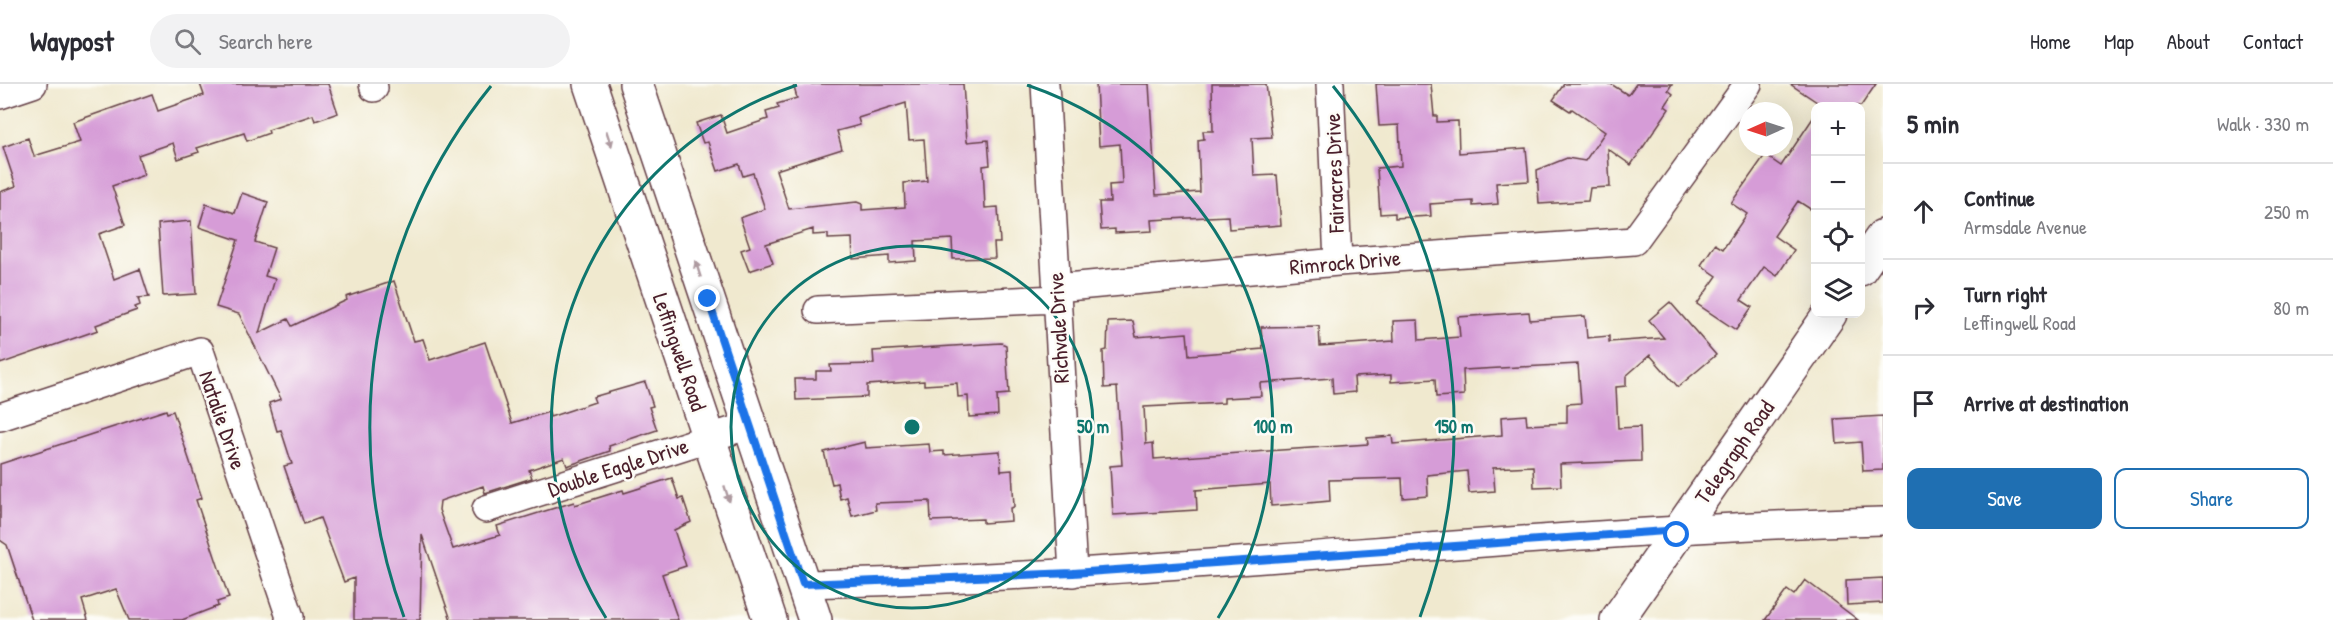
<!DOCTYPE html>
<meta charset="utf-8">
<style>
body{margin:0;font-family:"Patrick Hand",sans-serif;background:#f2f2f3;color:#2b2b33}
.controls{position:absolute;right:18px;top:18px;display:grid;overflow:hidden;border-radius:12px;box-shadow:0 6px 24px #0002}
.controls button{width:54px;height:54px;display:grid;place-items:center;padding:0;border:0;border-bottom:2px solid #e1e1e2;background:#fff;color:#2b2b33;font:30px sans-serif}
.compass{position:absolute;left:1739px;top:18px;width:54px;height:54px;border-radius:50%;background:#fff;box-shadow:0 6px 24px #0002;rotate:267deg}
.stop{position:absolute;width:18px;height:18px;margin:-14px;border:4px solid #1a73e8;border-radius:50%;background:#fff}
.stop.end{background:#1a73e8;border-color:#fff;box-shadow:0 2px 6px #0008}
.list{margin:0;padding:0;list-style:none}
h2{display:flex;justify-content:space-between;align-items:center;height:78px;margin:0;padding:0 24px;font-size:26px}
h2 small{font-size:20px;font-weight:400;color:#7c7c81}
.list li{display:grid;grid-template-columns:39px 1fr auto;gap:18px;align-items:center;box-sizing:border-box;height:96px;padding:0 24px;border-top:2px solid #e1e1e2}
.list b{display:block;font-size:22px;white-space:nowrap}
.list p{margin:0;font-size:20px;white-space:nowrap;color:#7c7c81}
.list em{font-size:20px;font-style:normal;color:#7c7c81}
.actions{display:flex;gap:12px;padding:18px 24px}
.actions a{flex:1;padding:14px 0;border:2px solid #1f6fb2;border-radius:12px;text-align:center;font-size:21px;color:#1f6fb2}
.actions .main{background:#1f6fb2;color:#fff}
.icon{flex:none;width:33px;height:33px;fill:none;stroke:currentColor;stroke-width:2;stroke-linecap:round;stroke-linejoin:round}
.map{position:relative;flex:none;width:1883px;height:536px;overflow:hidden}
header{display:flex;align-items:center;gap:36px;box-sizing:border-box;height:84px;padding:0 30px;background:#fff;border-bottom:2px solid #e1e1e2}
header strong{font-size:28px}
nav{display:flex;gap:33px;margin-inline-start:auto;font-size:21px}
.search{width:420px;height:54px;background:#f2f2f3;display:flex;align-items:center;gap:15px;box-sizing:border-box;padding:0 21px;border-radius:33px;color:#7c7c81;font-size:22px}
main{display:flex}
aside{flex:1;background:#fff}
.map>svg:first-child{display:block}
.building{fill:#d69cd7;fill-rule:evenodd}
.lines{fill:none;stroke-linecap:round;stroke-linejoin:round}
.minor-casing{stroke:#633d44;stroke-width:30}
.major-casing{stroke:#633d44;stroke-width:36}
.minor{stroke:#fff;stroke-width:27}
.major{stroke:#fff;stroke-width:33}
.oneway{fill:#ae9aa0}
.route{stroke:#1a73e8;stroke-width:8}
.ring{fill:none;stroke:#0f766e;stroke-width:3}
.labels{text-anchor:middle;stroke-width:5;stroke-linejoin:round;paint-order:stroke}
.street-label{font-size:22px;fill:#4a1f2b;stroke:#fdfcf7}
.centre{fill:#0f766e;stroke:#fdfcf7;stroke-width:3}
.ring-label{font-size:18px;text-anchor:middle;font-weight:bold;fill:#0f766e;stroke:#fdfcf7;stroke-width:5;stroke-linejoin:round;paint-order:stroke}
</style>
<header>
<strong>Waypost</strong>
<div class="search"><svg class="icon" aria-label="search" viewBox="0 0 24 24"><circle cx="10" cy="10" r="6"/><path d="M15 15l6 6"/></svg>Search here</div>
<nav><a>Home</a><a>Map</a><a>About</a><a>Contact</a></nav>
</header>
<main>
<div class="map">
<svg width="1883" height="536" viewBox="0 0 1883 536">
<rect width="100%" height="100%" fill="#fdfcf7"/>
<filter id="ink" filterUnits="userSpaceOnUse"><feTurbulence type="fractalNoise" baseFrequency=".0167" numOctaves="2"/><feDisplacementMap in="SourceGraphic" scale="12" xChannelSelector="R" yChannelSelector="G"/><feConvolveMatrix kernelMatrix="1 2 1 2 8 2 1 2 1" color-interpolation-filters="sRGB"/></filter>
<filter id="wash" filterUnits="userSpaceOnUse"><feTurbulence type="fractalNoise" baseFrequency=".008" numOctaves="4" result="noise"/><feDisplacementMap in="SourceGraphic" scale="24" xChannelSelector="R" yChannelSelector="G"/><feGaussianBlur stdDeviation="1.35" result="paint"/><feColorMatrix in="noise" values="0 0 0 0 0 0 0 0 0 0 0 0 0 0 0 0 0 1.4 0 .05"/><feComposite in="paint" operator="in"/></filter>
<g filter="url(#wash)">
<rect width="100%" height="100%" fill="#f0e9cf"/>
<g id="blocks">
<!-- building -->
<path class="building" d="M200,0H328L338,29L315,37L313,31L268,46L269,49L247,57L244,49L197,64L199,68L178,75L173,59L138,71L144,91L112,102L125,141L99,150L114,195L140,185L149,213L138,214L140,221L135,223L137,226L96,241L98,246L0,280V108L16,102L3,63L28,54L34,72L80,58L73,38L152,10L158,27L204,11Z
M793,0H963L967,58L988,56L990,81L983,82L985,124L998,123L1000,159H994L995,174L953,175L952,155L915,157L916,177L889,179V172L853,175L852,154L828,155V150L813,151V145L766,160L773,179L749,187L741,166L750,163L740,134L765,125L753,89L743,92L739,80L718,87L708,58L703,59L696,39L721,31L727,49L768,35L766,28L779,24L777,20L797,14ZM906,19L909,56L924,55L927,97L904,99L905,123L862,126V120L857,118L789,125L776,86L842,65L837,47L860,41L858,34Z
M1096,0H1149L1156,111L1200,108L1198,56L1204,55L1203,47H1213L1212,0H1266L1272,53L1252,54L1254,92L1277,91L1281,141L1229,145L1228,132L1207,133L1151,136L1152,147L1115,149V145L1101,146L1099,118H1110L1109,101L1122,100L1120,60L1099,62Z
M1376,0H1431L1434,32H1437V38L1458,37L1459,69L1526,64L1529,97L1496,99L1498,120L1473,122V117L1430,120L1431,132L1395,134V129L1380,130L1377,84L1401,82L1399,41L1379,42Z
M1564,0H1611L1628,11L1636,0H1672L1668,6L1673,10L1665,22L1669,25L1631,81L1608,65L1610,103L1590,104L1588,117L1539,120L1537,86L1567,74L1585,77L1605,48L1572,25L1570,27L1553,16Z
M1790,0H1876L1861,22H1823Z
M1815,31V128L1798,117L1774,152L1794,166L1777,192L1764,183L1741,216L1752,223L1736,246L1697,220L1717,192L1701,181L1715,160L1723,165L1747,130L1731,119L1765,71L1781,82Z
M242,109L268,118L255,158L274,164L265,192L275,195L259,249L288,235L292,242L347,216L346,213L394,197L414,257L423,255L430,276L485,258L512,339L549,328L550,333L595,318L593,313L645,298L653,322L649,323L657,346L609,362L610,367L567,382L564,374L529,386L532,394L485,409L483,402L440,417L439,426L453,465L500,451L497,442L574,418L575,421L623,406L624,409L672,394L679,415L683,414L691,438L674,446L686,482L662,490L678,536H451L422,451L420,536H354V494L344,498L320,434L304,440L284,382L292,380L281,346L277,347L269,319L281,315L239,230L216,223L238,156L199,143L206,120L235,129Z
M191,137L196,210L163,212L158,140Z
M1670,218L1716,271L1678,303L1650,271L1626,292V302L1616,303L1618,344L1640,343L1641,377L1560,380L1561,402L1534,403L1533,382L1493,384L1495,407L1469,409L1467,387L1427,391L1428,412L1403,414L1402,394L1329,396L1330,417L1297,420L1271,422L1270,400L1196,406L1197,426L1113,431L1110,382L1122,381L1117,303L1104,304L1103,267L1107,266L1108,238L1133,237L1136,253L1187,249L1189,271L1263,265L1261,243L1319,242L1320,262L1394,257L1393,237L1418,236L1419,256L1460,253L1458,233L1529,228L1530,236L1585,232L1587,254L1609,252V258L1664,254L1649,236ZM1578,280L1581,319L1567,320V339L1527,341L1526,331L1501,333L1502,351L1393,360L1392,352L1367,354L1368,360L1154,375L1153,359L1146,360L1144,323L1224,319V314L1261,312L1260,299L1332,294L1333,310L1355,308L1354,293L1391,291V298L1435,295L1436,313L1464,311L1463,286Z
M1001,259L1006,261L1009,310L997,311L998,331L969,333L968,312L958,313L957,299L924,301V297L867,301V313L796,316L795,295H816V287H831L830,281L874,280L873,267Z
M166,326L167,329L173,327L202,414L196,416L229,514L217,518L218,522L182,536H129L116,505L82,516L88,536H32L7,461L0,456V380Z
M1883,332V386L1863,387L1861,358L1837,360L1835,335Z
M865,358L866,364L929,360L930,368L944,367V371L1000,367L1001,387L1012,386L1014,423L1010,424L1011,437L983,439V435L931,437L930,417L875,419L876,426L852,432L847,413L840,415L837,399L832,400L824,368Z
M1883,494V519L1847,521L1846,496Z
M1805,496L1858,536H1765L1787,506L1794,511Z"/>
</g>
</g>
<g filter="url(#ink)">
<use href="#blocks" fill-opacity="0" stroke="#633d44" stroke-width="1.5"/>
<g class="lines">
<defs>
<path id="minor" d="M373,0L374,4
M1045,0L1073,489
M1330,0L1338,178
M0,11L33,0
M1056,204L1338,178L1634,157L1748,0
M818,226L1056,215
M0,333L200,267L290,533L289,536
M486,425L750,341
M803,500C1164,492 1523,447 1883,437"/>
<path id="major" d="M590,0L770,536
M636,0L815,536
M1860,185L1883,152
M1617,536L1830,230"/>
</defs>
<!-- minor casing -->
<use href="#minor" class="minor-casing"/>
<!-- major casing -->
<use href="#major" class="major-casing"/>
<!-- minor -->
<use href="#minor" class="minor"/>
<!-- major -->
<use href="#major" class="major"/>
</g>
<!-- one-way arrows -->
<defs><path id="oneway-solid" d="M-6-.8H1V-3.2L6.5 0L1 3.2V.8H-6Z" transform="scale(1.5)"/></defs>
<g class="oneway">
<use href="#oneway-solid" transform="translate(609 55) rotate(72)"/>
<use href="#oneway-solid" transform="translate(698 185) rotate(-108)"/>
<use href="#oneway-solid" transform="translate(727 410) rotate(72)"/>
</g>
</g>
<g class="lines" filter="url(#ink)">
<!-- route -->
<path class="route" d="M708,215L803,500L1073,489L1680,446L1677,451"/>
</g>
<!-- distance rings -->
<g class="ring">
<circle cx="912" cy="343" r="181"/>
<path d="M606 534A361 361 0 0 1 797 1M1027 1A361 361 0 0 1 1218 534"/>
<path d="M404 533A542 542 0 0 1 491 2M1333 2A542 542 0 0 1 1420 533"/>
</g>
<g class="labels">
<!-- street labels -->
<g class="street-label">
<text transform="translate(1334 89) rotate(-92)" y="8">Fairacres Drive</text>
<text transform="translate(1345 178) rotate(-5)" y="8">Rimrock Drive</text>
<text transform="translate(1058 244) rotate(-93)" y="8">Richvale Drive</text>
<text transform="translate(680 268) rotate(71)" y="8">Leffingwell Road</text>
<text transform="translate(223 336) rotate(71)" y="8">Natalie Drive</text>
<text transform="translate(1734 368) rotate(-55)" y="8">Telegraph Road</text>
<text transform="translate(618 383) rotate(-18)" y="8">Double Eagle Drive</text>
</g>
</g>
<circle cx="912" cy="343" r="9" class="centre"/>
<g class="ring-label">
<text x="1093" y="349">50 m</text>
<text x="1273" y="349">100 m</text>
<text x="1454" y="349">150 m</text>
</g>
</svg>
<div class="controls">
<button>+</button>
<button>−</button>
<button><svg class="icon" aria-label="locate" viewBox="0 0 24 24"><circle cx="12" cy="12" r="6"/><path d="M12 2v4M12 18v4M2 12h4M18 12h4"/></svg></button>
<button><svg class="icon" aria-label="layers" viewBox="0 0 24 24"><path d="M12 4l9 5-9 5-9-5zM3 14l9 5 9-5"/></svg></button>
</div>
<svg class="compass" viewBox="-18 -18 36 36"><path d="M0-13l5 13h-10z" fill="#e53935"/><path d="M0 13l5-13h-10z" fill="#7c7c81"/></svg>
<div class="stop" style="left:1677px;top:451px"></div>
<div class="stop end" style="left:708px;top:215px"></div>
</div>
<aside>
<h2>5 min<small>Walk · 330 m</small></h2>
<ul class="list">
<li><svg class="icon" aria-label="ahead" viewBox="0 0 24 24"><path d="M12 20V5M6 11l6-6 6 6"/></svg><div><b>Continue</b><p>Armsdale Avenue</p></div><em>250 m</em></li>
<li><svg class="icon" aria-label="right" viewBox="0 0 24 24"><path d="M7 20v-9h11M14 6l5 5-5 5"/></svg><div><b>Turn right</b><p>Leffingwell Road</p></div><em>80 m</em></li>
<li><svg class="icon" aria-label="arrive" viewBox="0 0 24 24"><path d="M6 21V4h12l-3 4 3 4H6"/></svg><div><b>Arrive at destination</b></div></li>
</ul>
<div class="actions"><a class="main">Save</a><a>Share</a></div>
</aside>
</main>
